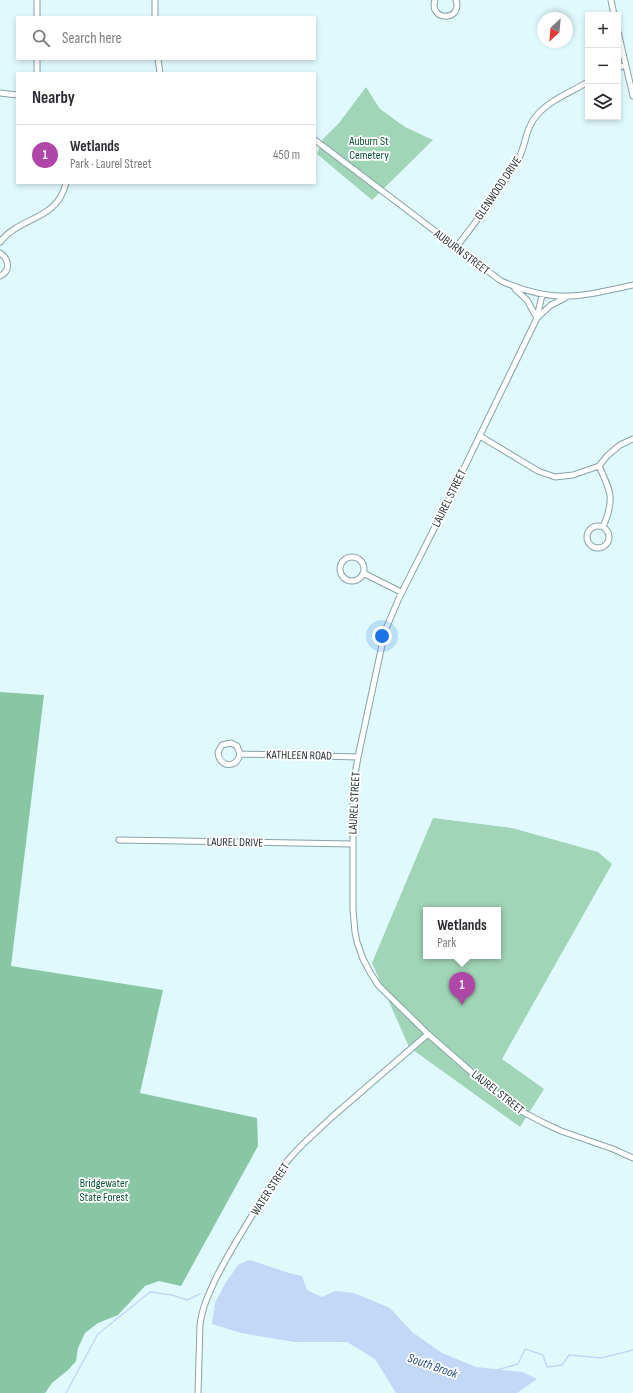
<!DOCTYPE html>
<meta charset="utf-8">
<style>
body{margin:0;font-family:"Sofia Sans Condensed",sans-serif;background:#f2f2f3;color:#2b2b33}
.controls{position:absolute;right:12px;top:12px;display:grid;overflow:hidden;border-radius:0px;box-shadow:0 2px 6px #0003}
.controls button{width:36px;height:36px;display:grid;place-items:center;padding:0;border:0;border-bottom:1px solid #e1e1e2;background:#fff;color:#2b2b33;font:20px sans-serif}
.compass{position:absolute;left:537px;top:12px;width:36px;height:36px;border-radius:50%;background:#fff;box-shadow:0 2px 6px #0003;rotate:206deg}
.you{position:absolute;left:382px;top:636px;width:14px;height:14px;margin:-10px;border:3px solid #fff;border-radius:50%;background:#1a73e8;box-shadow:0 0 0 6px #1a73e833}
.badge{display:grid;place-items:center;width:26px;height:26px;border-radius:50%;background:#b046a7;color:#fff;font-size:13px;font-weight:700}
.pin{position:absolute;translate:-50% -33px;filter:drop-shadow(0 1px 2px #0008)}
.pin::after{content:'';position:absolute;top:21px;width:14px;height:12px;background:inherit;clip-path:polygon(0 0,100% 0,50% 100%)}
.popup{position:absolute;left:423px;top:907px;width:78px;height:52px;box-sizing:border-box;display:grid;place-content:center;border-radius:0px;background:#fff;filter:drop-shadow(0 1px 3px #0005);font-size:13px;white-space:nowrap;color:#7c7c81}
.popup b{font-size:15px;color:#2b2b33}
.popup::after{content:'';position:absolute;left:50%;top:100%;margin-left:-8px;border:8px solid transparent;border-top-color:#fff}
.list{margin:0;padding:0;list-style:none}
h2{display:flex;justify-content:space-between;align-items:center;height:52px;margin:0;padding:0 16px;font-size:17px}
h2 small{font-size:13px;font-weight:400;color:#7c7c81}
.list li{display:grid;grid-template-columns:26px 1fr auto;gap:12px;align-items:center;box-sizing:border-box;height:60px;padding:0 16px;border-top:1px solid #e1e1e2}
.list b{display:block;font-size:15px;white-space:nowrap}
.list p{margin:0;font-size:13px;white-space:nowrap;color:#7c7c81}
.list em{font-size:13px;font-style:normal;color:#7c7c81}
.icon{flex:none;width:22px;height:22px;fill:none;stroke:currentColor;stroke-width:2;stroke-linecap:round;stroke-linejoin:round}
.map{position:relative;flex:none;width:633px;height:1393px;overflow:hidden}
.search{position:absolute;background:#fff;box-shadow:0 2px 6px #0003;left:16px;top:16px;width:300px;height:44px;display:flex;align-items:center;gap:10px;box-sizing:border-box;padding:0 14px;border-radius:0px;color:#7c7c81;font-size:15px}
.panel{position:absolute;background:#fff;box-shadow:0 2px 6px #0003;left:16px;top:72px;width:300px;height:112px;border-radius:0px}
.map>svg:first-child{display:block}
.green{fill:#a0d5b7;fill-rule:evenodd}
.forest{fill:#89c6a4}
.water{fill:#c3d8f6}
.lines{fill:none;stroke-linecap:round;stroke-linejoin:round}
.stream{stroke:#c3d8f6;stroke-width:1.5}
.minor-casing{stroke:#86a3a8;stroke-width:7}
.minor{stroke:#fff;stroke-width:5}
.labels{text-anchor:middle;stroke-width:3.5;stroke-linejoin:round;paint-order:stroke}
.park-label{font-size:12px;fill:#075536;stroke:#fff}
.street-label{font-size:12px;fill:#263234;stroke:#fff}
.water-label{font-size:13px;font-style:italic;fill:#224c88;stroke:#fff}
</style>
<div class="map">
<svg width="633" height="1393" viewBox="0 0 633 1393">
<rect width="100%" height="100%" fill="#e0f9fd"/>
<!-- green -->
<path class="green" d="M366,87L380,109L405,127L433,140L372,200L317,154L323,139L339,123Z
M433,818L512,828L598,852L612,864L502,1059L544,1089L520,1127L409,1047L372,963ZM426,910H498V956H426Z"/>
<!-- forest -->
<path class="forest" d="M0,692L44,695L11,966L163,990L140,1093L257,1118L258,1146L181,1286L159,1281L145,1286L118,1315L98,1323L85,1333L78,1348L76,1361L68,1370L52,1383L45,1393H0Z"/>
<!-- water -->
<path class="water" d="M250,1260L289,1273L302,1276L307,1290L322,1297L335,1291L354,1293L390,1308L412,1332L442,1353L476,1367L522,1372L537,1379L517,1393H396L375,1359L347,1342H295L241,1333L212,1324L215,1303L226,1282L239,1264Z"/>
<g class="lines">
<!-- stream -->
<path class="stream" d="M497,1370L518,1364L525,1349L543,1355L547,1367L562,1365L569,1355L601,1358L633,1350
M66,1393L98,1334L150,1292L172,1295L187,1300L200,1294"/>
<defs>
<path id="minor" d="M155,0V17
M435,0C428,21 463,22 456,0
M611,0L614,15
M37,17V0
M618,32L633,96
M37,59V73
M158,59L160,73
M618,68L625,65
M0,93L17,95
M315,140L501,281C554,304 579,297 633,285
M0,242C20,216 57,221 66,183
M456,248C477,219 501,191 518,160C526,146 525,128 537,115C550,100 571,92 588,82
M0,253C9,259 11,271 0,276
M515,289L527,300L537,318L551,305L565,298
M542,295L537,318L448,501L399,598L385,631L358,757L353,786V910L355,932L357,942L363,959L371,974L379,986L428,1034L494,1092L517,1109L544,1123L561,1131L613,1149L633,1158
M480,436L538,471L555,477L573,475L599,466L607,456L620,445L633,439
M599,466C611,492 615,499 603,527
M587 537a11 11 0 1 1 22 0a11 11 0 1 1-22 0Z
M340 569a12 12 0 1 1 24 0a12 12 0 1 1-24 0Z
M363,573L401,592
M240,754L237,746L231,743L222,745L218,752C219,768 237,769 240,754L358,757
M119,840L352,844
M198,1393L200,1325C202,1307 210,1291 217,1276C235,1241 257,1208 277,1175C292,1152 313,1135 332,1117C364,1089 396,1062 428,1034"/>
</defs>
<!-- minor casing -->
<use href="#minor" class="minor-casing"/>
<!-- minor -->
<use href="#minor" class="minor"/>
</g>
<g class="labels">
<!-- park labels -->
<g class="park-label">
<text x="369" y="145">Auburn St<tspan x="369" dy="14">Cemetery</tspan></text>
<text x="104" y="1187">Bridgewater<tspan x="104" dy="14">State Forest</tspan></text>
</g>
<!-- street labels -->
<g class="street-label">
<text transform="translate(498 188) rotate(-56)" y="4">GLENWOOD DRIVE</text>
<text transform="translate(462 252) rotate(37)" y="4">AUBURN STREET</text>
<text transform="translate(449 498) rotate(-64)" y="4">LAUREL STREET</text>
<text transform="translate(299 755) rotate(1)" y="4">KATHLEEN ROAD</text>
<text transform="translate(354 803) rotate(-87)" y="4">LAUREL STREET</text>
<text transform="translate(235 842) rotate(1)" y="4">LAUREL DRIVE</text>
<text transform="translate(498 1092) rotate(38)" y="4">LAUREL STREET</text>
<text transform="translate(270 1189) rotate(-57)" y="4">WATER STREET</text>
</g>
<!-- water labels -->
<g class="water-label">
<text transform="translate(433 1365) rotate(19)" y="5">South Brook</text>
</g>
</g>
</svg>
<div class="controls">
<button>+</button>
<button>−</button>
<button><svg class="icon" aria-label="layers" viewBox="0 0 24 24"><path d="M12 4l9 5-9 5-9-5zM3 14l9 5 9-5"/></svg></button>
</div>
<svg class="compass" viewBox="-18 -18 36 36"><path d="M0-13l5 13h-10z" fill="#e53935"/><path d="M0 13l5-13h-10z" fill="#7c7c81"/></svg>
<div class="you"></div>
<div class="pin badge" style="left:462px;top:1005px">1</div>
<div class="popup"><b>Wetlands</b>Park</div>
<div class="search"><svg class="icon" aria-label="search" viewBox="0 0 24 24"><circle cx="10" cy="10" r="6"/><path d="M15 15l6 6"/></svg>Search here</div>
<section class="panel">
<h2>Nearby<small></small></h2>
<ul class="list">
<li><span class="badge">1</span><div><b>Wetlands</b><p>Park · Laurel Street</p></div><em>450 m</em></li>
</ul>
</section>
</div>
